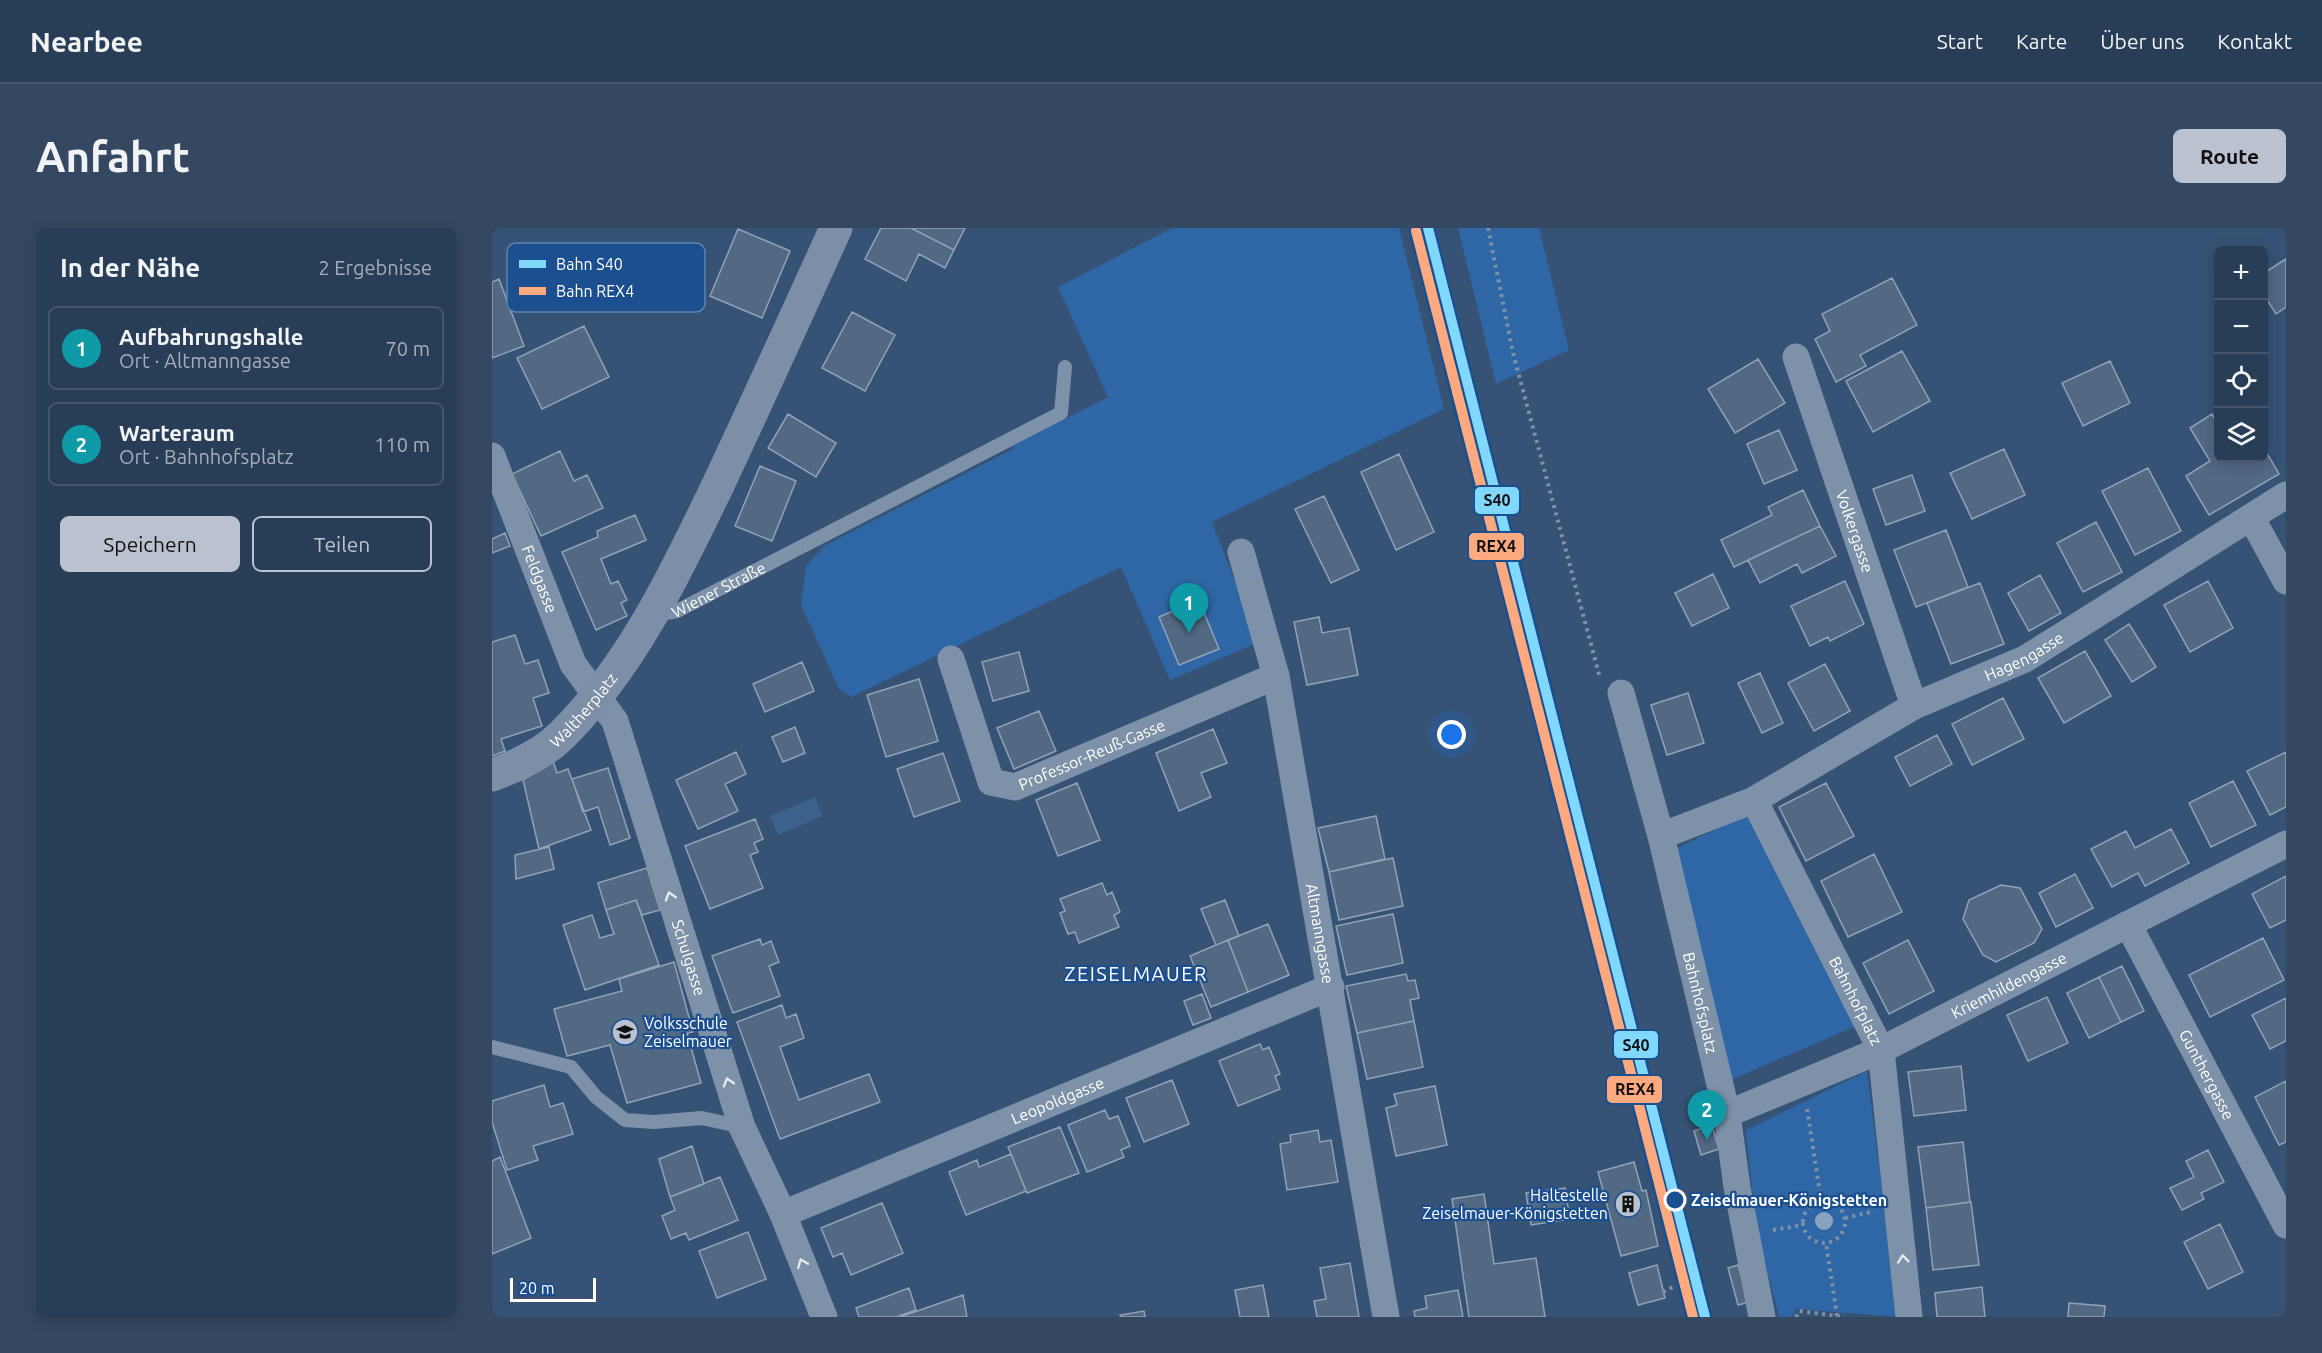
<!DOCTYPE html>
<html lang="de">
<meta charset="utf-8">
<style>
body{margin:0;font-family:Ubuntu,sans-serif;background:#344961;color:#f1f3f6}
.controls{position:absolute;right:18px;top:18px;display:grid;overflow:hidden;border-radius:9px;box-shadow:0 3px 15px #0003}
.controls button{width:54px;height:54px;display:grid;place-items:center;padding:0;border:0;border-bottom:2px solid #44576d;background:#283e57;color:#f1f3f6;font:30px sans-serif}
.scale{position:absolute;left:18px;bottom:15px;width:86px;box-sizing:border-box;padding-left:6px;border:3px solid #fff;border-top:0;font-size:16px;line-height:21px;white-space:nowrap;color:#fff;-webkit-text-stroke:4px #1b4f8f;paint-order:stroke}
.you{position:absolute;left:960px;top:507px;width:21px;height:21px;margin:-15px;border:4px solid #fff;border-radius:50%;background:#1a73e8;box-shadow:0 0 0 9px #1a73e833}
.badge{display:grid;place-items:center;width:39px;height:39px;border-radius:50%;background:#b9c2ce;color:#fff;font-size:20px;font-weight:700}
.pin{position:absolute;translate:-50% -50px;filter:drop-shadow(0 2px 3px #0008)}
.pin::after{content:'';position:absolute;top:32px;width:21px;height:18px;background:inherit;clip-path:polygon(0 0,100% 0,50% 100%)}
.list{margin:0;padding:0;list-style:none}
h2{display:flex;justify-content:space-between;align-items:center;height:78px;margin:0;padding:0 24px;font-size:26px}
h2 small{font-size:20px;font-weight:400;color:#a5aeba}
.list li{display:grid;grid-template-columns:39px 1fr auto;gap:18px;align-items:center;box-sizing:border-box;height:84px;margin:0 12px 12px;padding:0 12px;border:2px solid #44576d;border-radius:9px}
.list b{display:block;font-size:22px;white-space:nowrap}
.list p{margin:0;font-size:20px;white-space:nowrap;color:#a5aeba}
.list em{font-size:20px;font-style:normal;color:#a5aeba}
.actions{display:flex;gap:12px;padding:18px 24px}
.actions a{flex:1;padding:14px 0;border:2px solid #b9c2ce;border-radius:9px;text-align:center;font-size:21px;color:#b9c2ce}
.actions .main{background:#b9c2ce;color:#111}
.icon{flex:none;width:33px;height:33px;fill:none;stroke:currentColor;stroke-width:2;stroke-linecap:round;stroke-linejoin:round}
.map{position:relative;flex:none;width:1794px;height:1089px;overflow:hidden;border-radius:9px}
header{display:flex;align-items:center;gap:36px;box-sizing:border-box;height:84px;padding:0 30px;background:#283e57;border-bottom:2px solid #44576d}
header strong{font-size:28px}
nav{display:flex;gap:33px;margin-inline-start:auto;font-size:21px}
.intro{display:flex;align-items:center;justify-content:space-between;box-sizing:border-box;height:144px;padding:0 36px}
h1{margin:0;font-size:42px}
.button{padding:15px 27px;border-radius:9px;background:#b9c2ce;color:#111;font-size:21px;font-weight:700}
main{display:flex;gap:36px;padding:0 36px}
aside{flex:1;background:#283e57;border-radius:9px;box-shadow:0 3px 15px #0003}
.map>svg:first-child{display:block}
.green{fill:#2f66a5}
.water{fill:#3b618d}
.building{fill:#526984;stroke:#92a2b6;stroke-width:1.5}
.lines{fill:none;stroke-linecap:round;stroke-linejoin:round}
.path{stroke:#7d92a8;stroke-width:4;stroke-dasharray:3 4.5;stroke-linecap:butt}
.service{stroke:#7d92a8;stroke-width:14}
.minor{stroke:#7d92a8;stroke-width:27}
.primary{stroke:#7d8ea7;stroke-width:33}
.rail-1-casing{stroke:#1b4f8f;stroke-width:15}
.rail-2-casing{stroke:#1b4f8f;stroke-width:15}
.rail-1{stroke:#80d8ff;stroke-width:10}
.rail-2{stroke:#ffa980;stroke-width:10}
.tree{fill:#8aa2be}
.oneway{stroke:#e5e9ee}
.stop-dot{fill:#1b4f8f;stroke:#fff;stroke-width:3}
.labels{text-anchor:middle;stroke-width:4.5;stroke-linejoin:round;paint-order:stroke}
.street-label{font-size:16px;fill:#fff;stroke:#1b4f8f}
.poi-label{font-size:16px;fill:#fff;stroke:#1b4f8f;text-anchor:start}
.stop-label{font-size:16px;font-weight:bold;fill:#fff;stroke:#1b4f8f;text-anchor:start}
.quarter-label{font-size:20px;letter-spacing:1.5px;fill:#fff;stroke:#1b4f8f}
.key{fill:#1b4f8f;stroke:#5f84b1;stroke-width:1.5}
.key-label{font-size:16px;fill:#fff}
.line-badge{stroke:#1b4f8f;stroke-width:2}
.pale-badge-label{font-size:16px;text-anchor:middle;font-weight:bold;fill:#111}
</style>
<header>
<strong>Nearbee</strong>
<nav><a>Start</a><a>Karte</a><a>Über uns</a><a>Kontakt</a></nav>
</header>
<div class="intro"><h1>Anfahrt</h1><a class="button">Route</a></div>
<main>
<aside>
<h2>In der Nähe<small>2 Ergebnisse</small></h2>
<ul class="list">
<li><span class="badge" style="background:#0f9aa8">1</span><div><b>Aufbahrungshalle</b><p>Ort · Altmanngasse</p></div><em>70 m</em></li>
<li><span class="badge" style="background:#0f9aa8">2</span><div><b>Warteraum</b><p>Ort · Bahnhofsplatz</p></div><em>110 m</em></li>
</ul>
<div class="actions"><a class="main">Speichern</a><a>Teilen</a></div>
</aside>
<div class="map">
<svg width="1794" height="1089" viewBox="0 0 1794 1089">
<rect width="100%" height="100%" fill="#365274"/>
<!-- green -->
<path class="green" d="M680,0H907L952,181L720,294L766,413L760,417L678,452L629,339L359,469L347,461L309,377L314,338L332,318L521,221L519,218L616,169L566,59Z
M966,0H1047L1077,122L1004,156Z
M1258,585L1364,798L1239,852L1185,620Z
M1375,843L1406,1089L1304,1081L1300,1089H1287L1264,999L1254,902Z"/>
<!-- water -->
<path class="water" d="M323,569L331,588L286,607L278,588Z"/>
<!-- building -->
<path class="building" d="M389,0H419L462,22L453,40L427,26L414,53L373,31Z
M419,0H473L462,22Z
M246,1L298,23L270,90L218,68Z
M1794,31V79L1784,86L1772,67V45Z
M1400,50L1425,97L1368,127L1374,138L1344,154L1323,111L1338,103L1330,86Z
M7,51L32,118L0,130V54Z
M360,84L403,107L373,163L330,140Z
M92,98L117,149L50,181L25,130Z
M1410,123L1438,173L1381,204L1354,153Z
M1266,131L1293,175L1243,205L1216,161Z
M1618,133L1638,175L1591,198L1570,155Z
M296,186L344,215L324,249L276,220Z
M1720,186L1726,196V230H1772V220L1787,246L1717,287L1694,248L1718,233L1698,200Z
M1287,202L1305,242L1272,256L1255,216Z
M1512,221L1533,267L1480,291L1458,245Z
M68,223L82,253L95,247L111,280L49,308L20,246Z
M907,226L942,304L904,322L869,244Z
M268,238L304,253L280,313L243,298Z
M1656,240L1689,303L1643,327L1610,263Z
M1420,247L1433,283L1394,297L1381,261Z
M1311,262L1328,298L1242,339L1229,312L1280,287L1276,279Z
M832,268L867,342L839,355L803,281Z
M143,287L154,312L109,331L119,356L126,353L135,372L129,375L135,388L104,402L70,324L106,309L105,303Z
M1604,294L1630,344L1591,364L1565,315Z
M1328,298L1344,328L1310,345L1305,336L1268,355L1256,332Z
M1454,302L1476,359L1424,379L1402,322Z
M13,305L18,318L0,325V311Z
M1221,346L1237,380L1200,398L1183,365Z
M1548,347L1569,385L1537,403L1516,365Z
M1353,353L1372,396L1338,413L1336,409L1318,418L1299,378Z
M1716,353L1741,400L1698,424L1672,377Z
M1488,355L1512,416L1459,436L1435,375Z
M707,372L727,421L687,437L667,389Z
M827,389L830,405L857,400L866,447L815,457L802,394Z
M1637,396L1664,439L1640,454L1613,412Z
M23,407L33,436L46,432L57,465L41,470L50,498L9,511L13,523L0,528V414Z
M1593,423L1619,468L1572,495L1546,450Z
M527,424L537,463L501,473L490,434Z
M310,434L322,463L273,484L261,456Z
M1333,436L1358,483L1322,503L1296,455Z
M1268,445L1291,495L1270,505L1246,455Z
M427,451L446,513L394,529L375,467Z
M1196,465L1212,515L1175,527L1159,477Z
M1511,470L1532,511L1480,537L1460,496Z
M547,483L564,523L522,541L505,500Z
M303,499L313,525L291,534L280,509Z
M721,501L735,535L709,545L719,569L687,583L664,525Z
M1445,507L1460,536L1418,558L1403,529Z
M244,524L254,546L233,556L246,583L206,601L184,552Z
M1794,524V579L1778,587L1755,543Z
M451,525L468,573L422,589L405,541Z
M61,533L65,545L76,541L99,602L47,621L31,552Z
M116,540L138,610L118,617L106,579L91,584L80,551Z
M1741,553L1764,597L1719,619L1697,575Z
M585,555L608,612L566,628L544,572Z
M1334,555L1362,608L1314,633L1287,579Z
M884,588L893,631L837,644L826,600Z
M263,591L271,611L262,615L266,624L258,627L271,660L218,681L193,618Z
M1679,601L1697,635L1653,658L1646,645L1620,659L1599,621L1634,603L1643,620Z
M57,619L62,641L24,651L23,627Z
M1382,626L1410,684L1356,709L1329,653Z
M901,630L911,678L847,692L837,644Z
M155,640L168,682L150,687L144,672L114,682L106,655Z
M1583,646L1601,680L1564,699L1547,665Z
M1794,648V692L1778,700L1760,666Z
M610,655L615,667L620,664L628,684L622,687L627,699L587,715L583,704L576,706L568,685L573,683L568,671Z
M1509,657L1528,660L1550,701L1542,715L1504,734L1491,727L1471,691L1477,672Z
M144,672L167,737L93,762L71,697L100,687L108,710L122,706L114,682Z
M733,672L747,708L724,717L709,681Z
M901,686L911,735L855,747L844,698Z
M776,696L797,747L756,764L736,712Z
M1771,710L1792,752L1718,789L1697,747Z
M268,711L270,717L279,713L287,734L277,738L288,768L241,785L220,728Z
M736,712L756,764L719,779L698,728Z
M1416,712L1442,763L1397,786L1371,735Z
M182,734L201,804L195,805L209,855L135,875L118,817L75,828L62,781L130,763L127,751Z
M1630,738L1652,783L1629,794L1607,749Z
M914,746L916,753L923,752L927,770L918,772L922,793L865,805L854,758Z
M1607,749L1629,794L1597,810L1575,765Z
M710,766L719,790L701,797L692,773Z
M1555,769L1576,815L1536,833L1515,787Z
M1794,770V813L1778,821L1760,787Z
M290,777L294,790L304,786L312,810L288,819L307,872L377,846L388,874L288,911L245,794Z
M922,793L931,839L875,851L865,805Z
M768,816L771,822L777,819L788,846L783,848L788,861L746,878L727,833Z
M1469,838L1474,882L1422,888L1416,844Z
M680,852L697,896L652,914L634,870Z
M1794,853V914L1787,917L1763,869Z
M52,857L58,879L71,875L81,906L41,918L46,932L15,942L0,894V873Z
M943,858L955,917L904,928L894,880L905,877L902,866Z
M613,882L617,891L626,888L638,918L629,922L632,929L595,944L576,897Z
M1220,897L1227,921L1209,927L1202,903Z
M568,899L587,945L535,965L516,919Z
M826,902L828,914L839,912L846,954L795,962L788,916L799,914L798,907Z
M1471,914L1478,974L1434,980L1426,919Z
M200,918L212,956L178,969L167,931Z
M1716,922L1732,954L1709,965L1712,971L1690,982L1678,960L1702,949L1694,933Z
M519,926L534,963L474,987L457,944L485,932L487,939Z
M8,929L39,1010L0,1026V933Z
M1142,934L1150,963L1154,962L1166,1018L1129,1028L1106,944Z
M228,949L246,992L197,1012L194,1005L179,1011L170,988L183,982L178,969Z
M1073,960L1078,991L1039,997L1034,965Z
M992,966L1002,1036L1044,1030L1053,1089H977L960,971Z
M1479,974L1487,1037L1441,1042L1434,980Z
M390,975L411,1025L359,1047L350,1025L341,1029L329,1000Z
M1728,996L1751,1044L1716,1061L1692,1014Z
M256,1004L274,1051L225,1070L207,1023Z
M858,1035L867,1089H825L822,1073L834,1071L828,1040Z
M1165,1037L1173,1070L1146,1077L1137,1045Z
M1246,1037L1257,1074L1246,1077L1236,1040Z
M771,1057L777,1089H748L743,1062Z
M1490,1059L1493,1089H1445L1443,1065Z
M417,1060L424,1082L404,1089H367L364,1080Z
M966,1062L971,1089H923L922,1083L935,1080L933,1068Z
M471,1067L475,1089H408Z
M1577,1075L1613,1078L1612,1089H1576Z
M652,1083L653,1089H629L628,1087Z"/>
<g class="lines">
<!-- path -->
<path class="path" d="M996,0L1021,125L1108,450
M1315,881L1329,972
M1311 994a21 21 0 1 1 42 0a21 21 0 1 1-42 0Z
M1353,990L1379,984
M1281,1002L1310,997
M1171,1064L1181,1059
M1345,1088L1353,1089
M1304,1089L1307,1083L1345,1088L1334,1015"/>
<!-- service -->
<g class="service">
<path id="s1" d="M164,387L185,383L569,185L573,139"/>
<path d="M0,819L79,839L104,869L133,892L162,894L210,890L250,899"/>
</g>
<!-- minor -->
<g class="minor">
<path id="s2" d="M1304,129L1422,478"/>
<path id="s3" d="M0,228L81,436L123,493L250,899L291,986L332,1089"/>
<path d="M1759,289L1794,353"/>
<path id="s4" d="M749,324L784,448L894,1089"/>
<path id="s5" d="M459,431L499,554L523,559L784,448"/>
<path id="s6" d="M1129,465L1169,608L1235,886L1245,959L1270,1089"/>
<path id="s7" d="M1262,572L1389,822L1417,1089"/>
<path id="s8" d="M1169,608L1262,572L1422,478L1533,431L1794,267"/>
<path id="s9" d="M1636,696L1794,997"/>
<path id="s10" d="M1235,886L1389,822L1794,616"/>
<path id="s11" d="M291,986L839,759"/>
</g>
<!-- primary -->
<path class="primary" id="s12" d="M0,547C25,538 51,526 70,507C140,438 184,344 226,257C266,172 305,86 344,0"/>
<defs>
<path id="rail-1" d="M936,0L1213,1089"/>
<path id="rail-2" d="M924,3L1201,1089"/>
</defs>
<!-- rail-1 casing -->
<use href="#rail-1" class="rail-1-casing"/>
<!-- rail-2 casing -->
<use href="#rail-2" class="rail-2-casing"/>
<!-- rail-1 -->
<use href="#rail-1" class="rail-1"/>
<!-- rail-2 -->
<use href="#rail-2" class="rail-2"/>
</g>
<!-- trees -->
<circle class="tree" cx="1332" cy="993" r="9"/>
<!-- one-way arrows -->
<defs><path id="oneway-chevron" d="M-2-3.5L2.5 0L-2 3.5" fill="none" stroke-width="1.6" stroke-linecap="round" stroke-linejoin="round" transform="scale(1.5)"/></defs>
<g class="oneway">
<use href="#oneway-chevron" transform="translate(178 668) rotate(-107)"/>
<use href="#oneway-chevron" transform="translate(236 854) rotate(-107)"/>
<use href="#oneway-chevron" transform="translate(1411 1031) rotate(-96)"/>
<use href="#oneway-chevron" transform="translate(310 1035) rotate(-112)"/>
</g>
<!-- icons -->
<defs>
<symbol id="school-disc" viewBox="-11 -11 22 22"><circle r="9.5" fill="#b9c2ce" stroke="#1b4f8f"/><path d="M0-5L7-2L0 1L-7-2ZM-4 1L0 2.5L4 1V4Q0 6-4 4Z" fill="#111"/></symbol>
<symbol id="building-disc" viewBox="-11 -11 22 22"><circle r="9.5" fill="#b9c2ce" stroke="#1b4f8f"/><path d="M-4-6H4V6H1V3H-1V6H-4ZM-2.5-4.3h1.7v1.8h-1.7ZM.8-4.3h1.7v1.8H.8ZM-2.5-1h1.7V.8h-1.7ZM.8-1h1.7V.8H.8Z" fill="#111"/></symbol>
</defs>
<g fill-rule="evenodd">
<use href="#school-disc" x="118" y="789" width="30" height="30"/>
<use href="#building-disc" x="1121" y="961" width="30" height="30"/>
</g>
<!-- markers -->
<circle class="stop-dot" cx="1183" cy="972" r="10"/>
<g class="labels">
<!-- street labels -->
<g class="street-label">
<text dy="6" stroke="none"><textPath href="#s2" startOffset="184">Volkergasse</textPath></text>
<text dy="6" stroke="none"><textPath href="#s3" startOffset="132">Feldgasse</textPath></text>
<text dy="6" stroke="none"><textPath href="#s1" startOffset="68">Wiener Straße</textPath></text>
<text dy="6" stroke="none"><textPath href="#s8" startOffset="406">Hagengasse</textPath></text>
<text dy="6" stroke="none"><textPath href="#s12" startOffset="114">Waltherplatz</textPath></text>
<text dy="6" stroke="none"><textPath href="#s5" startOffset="237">Professor-Reuß-Gasse</textPath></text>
<text dy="6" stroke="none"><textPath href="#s4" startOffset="390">Altmanngasse</textPath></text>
<text dy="6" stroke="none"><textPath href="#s3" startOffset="542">Schulgasse</textPath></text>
<text dy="6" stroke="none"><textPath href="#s10" startOffset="310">Kriemhildengasse</textPath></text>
<text dy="6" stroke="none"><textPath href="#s7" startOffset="225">Bahnhofplatz</textPath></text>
<text dy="6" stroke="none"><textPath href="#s6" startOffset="320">Bahnhofsplatz</textPath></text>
<text dy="6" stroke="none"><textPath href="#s9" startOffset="170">Gunthergasse</textPath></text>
<text dy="6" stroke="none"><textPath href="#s11" startOffset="297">Leopoldgasse</textPath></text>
</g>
<!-- poi labels -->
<g class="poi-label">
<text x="152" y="801">Volksschule<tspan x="152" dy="18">Zeiselmauer</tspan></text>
<text x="1116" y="973" text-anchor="end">Haltestelle<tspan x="1116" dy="18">Zeiselmauer-Königstetten</tspan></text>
</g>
<!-- stop labels -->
<g class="stop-label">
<text x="1199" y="978">Zeiselmauer-Königstetten</text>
</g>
<!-- quarter labels -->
<g class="quarter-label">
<text x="644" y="753">ZEISELMAUER</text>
</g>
</g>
<!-- legend -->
<rect x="15" y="15" width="198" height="69" rx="9" class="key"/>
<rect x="27" y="32" width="27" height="8" fill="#80d8ff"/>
<rect x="27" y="59" width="27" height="8" fill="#ffa980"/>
<g class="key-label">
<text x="64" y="42">Bahn S40</text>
<text x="64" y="69">Bahn REX4</text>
</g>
<g class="line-badge">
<rect x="982" y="258" width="46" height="29" rx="6" fill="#80d8ff"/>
<rect x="976" y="304" width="57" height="29" rx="6" fill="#ffa980"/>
<rect x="1121" y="802" width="46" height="29" rx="6" fill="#80d8ff"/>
<rect x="1114" y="847" width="57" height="29" rx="6" fill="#ffa980"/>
</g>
<g class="pale-badge-label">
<text x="1005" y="278">S40</text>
<text x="1004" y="324">REX4</text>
<text x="1144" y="823">S40</text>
<text x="1143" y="867">REX4</text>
</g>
</svg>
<div class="controls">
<button>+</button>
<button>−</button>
<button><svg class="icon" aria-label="locate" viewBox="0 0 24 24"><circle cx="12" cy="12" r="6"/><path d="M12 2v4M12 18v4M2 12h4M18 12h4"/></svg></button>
<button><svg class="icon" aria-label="layers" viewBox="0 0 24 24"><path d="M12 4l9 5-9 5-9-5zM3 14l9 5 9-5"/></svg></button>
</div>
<div class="scale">20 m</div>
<div class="you"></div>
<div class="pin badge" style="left:697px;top:405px;background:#0f9aa8">1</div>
<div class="pin badge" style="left:1215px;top:912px;background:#0f9aa8">2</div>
</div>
</main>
